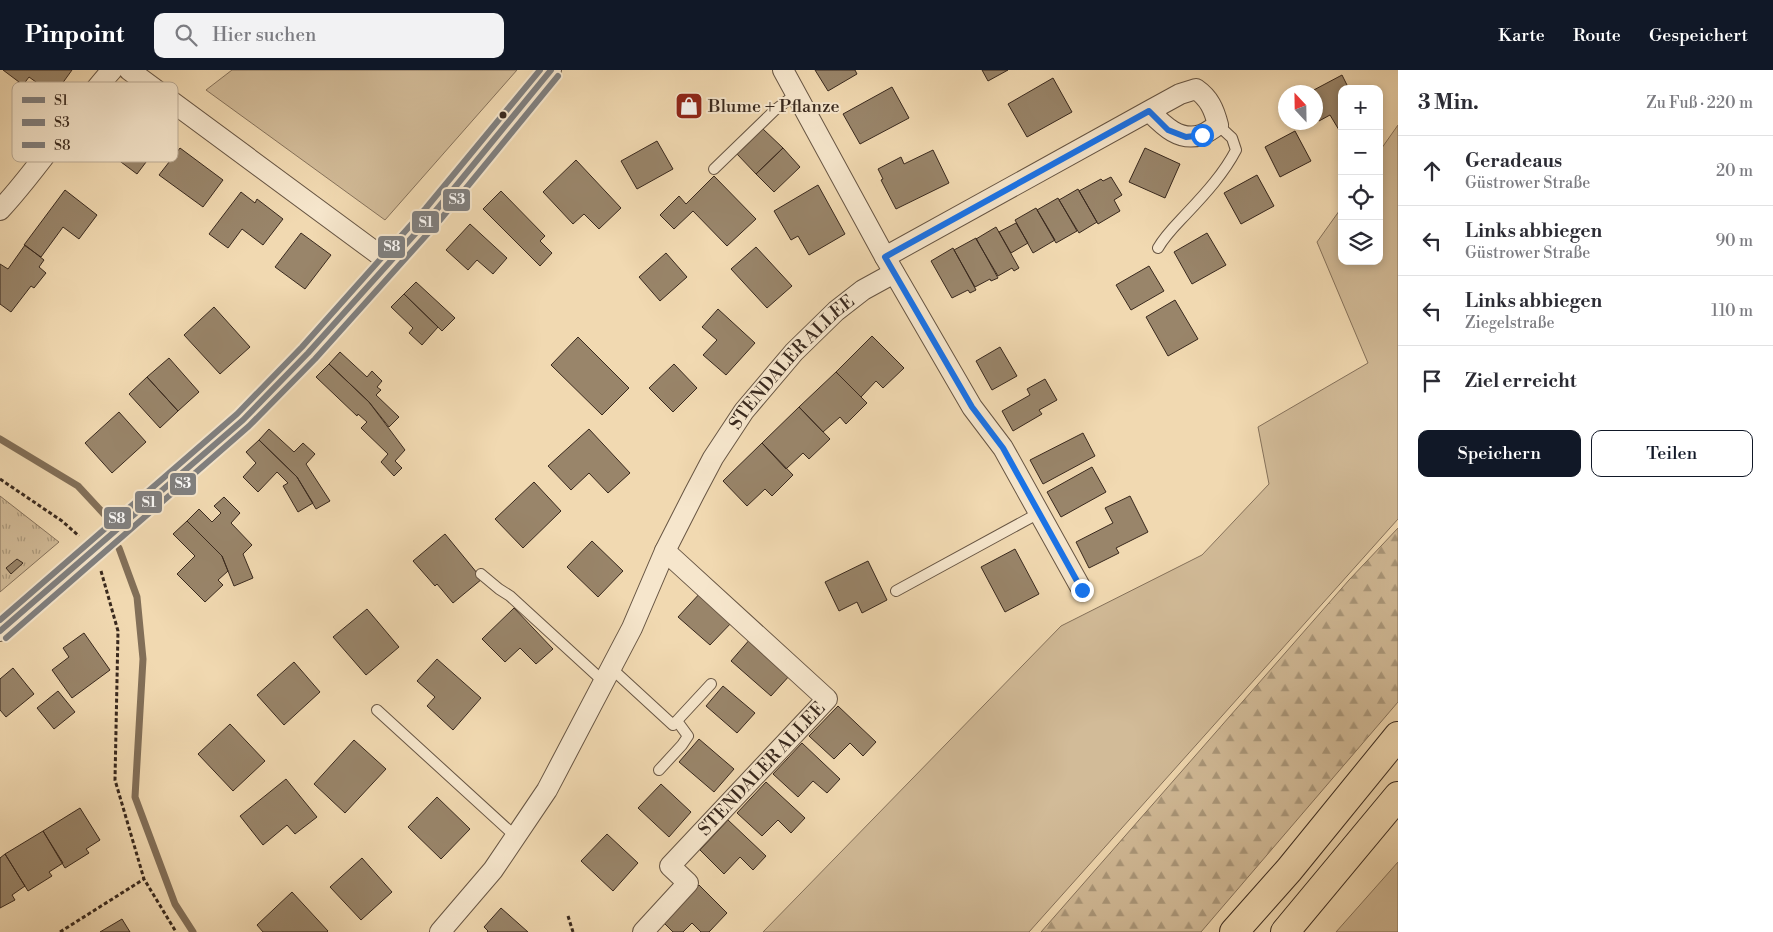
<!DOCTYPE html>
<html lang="de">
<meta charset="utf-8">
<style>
body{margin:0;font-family:"Libre Bodoni",serif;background:#f2f2f3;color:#2b2b33}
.controls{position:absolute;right:15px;top:15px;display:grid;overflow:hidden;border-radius:10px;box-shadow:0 2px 8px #0003}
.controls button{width:45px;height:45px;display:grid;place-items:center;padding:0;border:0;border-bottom:1px solid #e1e1e2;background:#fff;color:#2b2b33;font:25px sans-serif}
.compass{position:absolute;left:1278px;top:15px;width:45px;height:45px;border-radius:50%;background:#fff;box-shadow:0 2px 8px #0003;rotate:338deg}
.stop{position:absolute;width:15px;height:15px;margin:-11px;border:4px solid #1a73e8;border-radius:50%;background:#fff}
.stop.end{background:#1a73e8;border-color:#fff;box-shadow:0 1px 5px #0008}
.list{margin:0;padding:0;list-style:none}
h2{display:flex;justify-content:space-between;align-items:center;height:65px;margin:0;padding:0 20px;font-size:21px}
h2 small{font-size:16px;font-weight:400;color:#7c7c81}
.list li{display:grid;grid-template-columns:32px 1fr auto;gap:15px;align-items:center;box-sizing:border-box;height:70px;padding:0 20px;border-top:1px solid #e1e1e2}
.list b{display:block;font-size:19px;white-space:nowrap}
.list p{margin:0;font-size:16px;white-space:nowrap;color:#7c7c81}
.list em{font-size:16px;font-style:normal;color:#7c7c81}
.actions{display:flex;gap:10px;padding:15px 20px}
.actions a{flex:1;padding:11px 0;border:1px solid #111827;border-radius:10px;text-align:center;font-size:18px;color:#111827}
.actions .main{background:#111827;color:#fff}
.icon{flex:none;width:28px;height:28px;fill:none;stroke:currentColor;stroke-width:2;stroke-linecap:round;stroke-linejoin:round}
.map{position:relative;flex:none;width:1398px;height:862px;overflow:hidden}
header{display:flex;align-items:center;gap:30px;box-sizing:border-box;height:70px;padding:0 25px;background:#111827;color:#fff}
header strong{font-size:24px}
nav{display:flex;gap:28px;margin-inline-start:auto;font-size:18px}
.search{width:350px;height:45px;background:#f2f2f3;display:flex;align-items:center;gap:12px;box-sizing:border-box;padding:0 18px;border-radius:10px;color:#7c7c81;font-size:19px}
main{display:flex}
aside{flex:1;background:#fff}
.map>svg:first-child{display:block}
.grass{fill:#d2bb98;stroke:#86725b}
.forest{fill:url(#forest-firs);stroke:#86725b}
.park{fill:url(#park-tufts);stroke:#86725b}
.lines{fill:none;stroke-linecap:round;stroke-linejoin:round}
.stream{stroke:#826f58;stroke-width:7}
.building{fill:#99856a;stroke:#39291e}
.lane-casing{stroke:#675543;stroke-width:12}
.street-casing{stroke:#675543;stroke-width:22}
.highway-casing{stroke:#39291e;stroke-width:30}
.path{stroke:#39291e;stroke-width:3;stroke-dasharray:4 2.5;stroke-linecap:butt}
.lane{stroke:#f6e6cc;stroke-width:10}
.street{stroke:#f6e6cc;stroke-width:20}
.highway{stroke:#f1d9b1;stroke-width:28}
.bus-1-casing{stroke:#f6e6cc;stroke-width:10}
.bus-2-casing{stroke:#f6e6cc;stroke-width:10}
.bus-3-casing{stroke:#f6e6cc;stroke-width:10}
.bus-1{stroke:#808080;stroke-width:6}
.bus-2{stroke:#808080;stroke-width:6}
.bus-3{stroke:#808080;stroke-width:6}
.route{stroke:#1a73e8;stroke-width:6}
.bus-dot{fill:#39291e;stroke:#f6e6cc;stroke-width:2}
.labels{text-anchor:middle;stroke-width:4;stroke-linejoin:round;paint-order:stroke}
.poi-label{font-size:18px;fill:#39291e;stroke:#f6e6cc;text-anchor:start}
.street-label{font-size:18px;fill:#39291e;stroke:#f6e6cc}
.key{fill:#f6e6cc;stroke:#bdad98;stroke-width:1}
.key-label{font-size:14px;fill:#39291e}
.line-badge{stroke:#f6e6cc;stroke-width:2}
.badge-label{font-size:14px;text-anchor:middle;font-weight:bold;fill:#fff}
</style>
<header>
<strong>Pinpoint</strong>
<div class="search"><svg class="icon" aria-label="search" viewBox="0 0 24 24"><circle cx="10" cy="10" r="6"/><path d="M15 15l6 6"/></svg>Hier suchen</div>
<nav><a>Karte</a><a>Route</a><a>Gespeichert</a></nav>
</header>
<main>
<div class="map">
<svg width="1398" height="862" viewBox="0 0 1398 862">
<defs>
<pattern id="forest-firs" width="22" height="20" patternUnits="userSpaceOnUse" patternTransform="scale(1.25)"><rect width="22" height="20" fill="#d2bb98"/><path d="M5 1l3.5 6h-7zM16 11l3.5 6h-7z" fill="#ab987b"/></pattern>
<pattern id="park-tufts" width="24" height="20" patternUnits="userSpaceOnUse" patternTransform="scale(1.25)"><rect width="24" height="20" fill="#d2bb98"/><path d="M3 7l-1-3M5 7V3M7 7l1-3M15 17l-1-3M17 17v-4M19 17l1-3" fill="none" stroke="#ab987b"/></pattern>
</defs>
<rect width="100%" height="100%" fill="#f1d9b1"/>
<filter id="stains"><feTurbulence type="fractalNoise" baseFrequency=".004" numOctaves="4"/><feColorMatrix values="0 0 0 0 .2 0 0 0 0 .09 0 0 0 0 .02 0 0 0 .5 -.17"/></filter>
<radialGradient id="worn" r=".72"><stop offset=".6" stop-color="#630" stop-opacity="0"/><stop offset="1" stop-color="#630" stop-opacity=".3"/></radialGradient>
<!-- grass -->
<path class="grass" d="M232,0H517L385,150L206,20Z
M1398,55V449L1029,862H763L1061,556L1202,485L1269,414L1258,357L1368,293L1317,172L1342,137V191H1379V82Z
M1398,792V862H1336Z"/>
<!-- forest -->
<path class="forest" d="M1398,458V632L1201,862H1041L1349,510Z"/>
<!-- park -->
<path class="park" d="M0,426L59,472L0,522Z"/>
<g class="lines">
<!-- stream -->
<path class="stream" d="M0,369L78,416L104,444
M119,478L137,527L143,589L135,727L175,834L193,862"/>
</g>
<!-- building -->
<path class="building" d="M3,0H72L54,25L29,7L23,15Z
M815,0H855L857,4L828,21Z
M982,0H1008L988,11Z
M1342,5L1349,19H1342V65L1330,45L1319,51L1316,44V22H1310Z
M1053,8L1072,42L1027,67L1008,34Z
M892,17L909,48L860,74L843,44Z
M132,36L168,63L137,104L101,77Z
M763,59L783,78L756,104L737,84Z
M1295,61L1311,91L1280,107L1265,77Z
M657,71L673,99L637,119L621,91Z
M180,78L223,110L203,137L159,105Z
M783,78L800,97L774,122L756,104Z
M1145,78L1180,94L1165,128L1129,112Z
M933,80L949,113L896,139L881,110L883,109L878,99L901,87L904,94Z
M576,90L621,138L599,159L584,144L573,154L543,122Z
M1257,105L1274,136L1241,154L1224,123Z
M714,106L756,149L727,176L693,141L674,159L660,145L679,126L686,134Z
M1111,107L1122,125L1114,130L1120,141L1098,154L1079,121L1101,109L1103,111Z
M818,115L845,164L809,185L798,166L791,170L774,141Z
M1078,119L1097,152L1079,163L1059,130Z
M65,120L97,145L79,169L63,157L41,187L24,175Z
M501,121L545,166L540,171L552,183L540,196L483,139Z
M241,122L255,133L257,129L283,149L263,175L242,159L228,178L209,164Z
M1058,128L1077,161L1056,173L1037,140Z
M1036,138L1055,170L1033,183L1015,150Z
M1016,153L1028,173L1011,183L999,162Z
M470,154L507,188L493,204L477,190L468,200L446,180Z
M996,157L1019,198L1014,201L1012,198L998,206L976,169Z
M301,163L331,185L305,219L275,197Z
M1207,163L1226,195L1192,214L1174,182Z
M976,168L998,208L991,211L990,209L975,217L954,180Z
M25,175L44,190L39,197L46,203L34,218L31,216L11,242L0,234V194L8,199Z
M756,177L792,216L767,238L731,199Z
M953,178L976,220L970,223L968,220L952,228L931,191Z
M666,183L687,207L660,231L639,207Z
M1149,196L1164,221L1131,240L1116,215Z
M416,212L455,248L442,261L404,224Z
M404,224L438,257L422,275L409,263L413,258L391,237Z
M1175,230L1198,269L1168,286L1146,247Z
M214,237L250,277L220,304L184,265Z
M718,239L755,273L726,305L703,285L717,270L702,257Z
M872,266L904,298L883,318L876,311L861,327L836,302Z
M578,267L629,318L602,345L551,295Z
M1000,277L1017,306L992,320L976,291Z
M340,282L367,307L372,301L382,311L377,317L381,320L376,325L399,347L389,357L369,332L329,294Z
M169,288L199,322L178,341L147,307Z
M329,294L369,332L405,380L395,391L402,398L394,406L381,392L388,384L361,358L367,352L358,344L357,346L316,307Z
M674,294L697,318L673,342L649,318Z
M836,302L867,333L846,354L840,347L823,362L799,337Z
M147,307L178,341L160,358L129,324Z
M1045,309L1057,330L1039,340L1042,344L1013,361L1002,341L1030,325L1027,319Z
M799,337L830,369L809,389L803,383L786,399L762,373Z
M119,342L146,372L112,403L85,373Z
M269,359L294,382L303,373L315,384L306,394L330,431L316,439L297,407L259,370Z
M589,359L630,403L608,423L589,403L571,420L548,396Z
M1083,363L1095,386L1043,414L1030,390Z
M259,370L297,407L313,433L298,442L283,416L288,413L277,402L258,422L243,407L256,393L246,382Z
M762,373L793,405L772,426L765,419L747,436L723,411Z
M1092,397L1106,422L1061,447L1047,422Z
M534,412L561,441L523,478L495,449Z
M1130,426L1148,462L1116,478L1119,483L1089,498L1076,472L1113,453L1105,438Z
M224,427L240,443L231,453L252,475L243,484L253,508L234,516L222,486L187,451L199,439L212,452L221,443L214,436Z
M187,451L222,486L228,501L218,510L223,515L205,532L177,504L195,486L173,464Z
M445,464L482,509L453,533L437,514L435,516L413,491Z
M592,471L623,501L598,527L567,497Z
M1015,479L1039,524L1005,542L981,497Z
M17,489L23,493L11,504L6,498Z
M868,491L887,530L862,543L857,532L839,541L825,512Z
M702,521L734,550L710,575L678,547Z
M514,538L553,579L536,594L520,578L505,592L482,569Z
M367,539L399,577L366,605L333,567Z
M84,563L110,600L72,628L52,600L69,587L63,578Z
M751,568L791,604L771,626L731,591Z
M437,589L481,628L453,660L427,636L435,627L417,611Z
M294,592L320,622L284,655L257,625Z
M13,598L34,624L6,647L0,640V609Z
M723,616L755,643L737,663L706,636Z
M58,621L75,642L54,659L37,638Z
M838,636L876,672L863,686L850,673L834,689L809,666Z
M230,654L265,691L233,721L198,684Z
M699,669L734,699L714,722L679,692Z
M354,670L386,699L345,743L314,714Z
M802,673L840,709L827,723L813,711L798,727L773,704Z
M286,709L317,747L295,764L287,755L263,775L240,746Z
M766,712L805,748L791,763L778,750L762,766L737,743Z
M661,714L691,742L669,767L638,738Z
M437,727L470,759L441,789L408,757Z
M80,738L100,770L86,779L89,783L65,798L43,761Z
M728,750L766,786L753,800L740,787L724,804L700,780Z
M43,761L63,793L49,802L52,806L28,821L5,784Z
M607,764L638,793L613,821L581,791Z
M5,784L25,816L12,825L15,830L0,838V788Z
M362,788L392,822L361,850L330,817Z
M699,815L727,843L709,862H701L692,853L683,862H673L663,852Z
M292,822L328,861L327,862H263L257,855Z
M501,838L528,862H487L488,861L484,857Z
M122,849L130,862H100Z"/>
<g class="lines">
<defs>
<path id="lane" d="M714,99L775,40L796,24
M1158,178C1166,164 1177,154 1188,142C1206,123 1224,103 1236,80L1232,68L1218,55
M481,504L499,519L510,526L604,612
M896,521L1039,443
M611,598L673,655L711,614
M377,640L515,766
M659,700L682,675L688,666L677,651"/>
<g id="street">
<path d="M129,0L389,192"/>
<path d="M783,0L885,187L972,337L1003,378L1082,520"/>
<path d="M0,140C41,96 72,45 112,0"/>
<path d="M885,187L1149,41L1180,24L1196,19C1209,28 1214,39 1218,55C1213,58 1207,63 1201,65C1179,72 1163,55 1149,41"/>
<path d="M0,561L95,480L243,350L308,283L433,144L551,0"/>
<path id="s1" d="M440,862L493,800L547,720L632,558L665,481L694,424L713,388L744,341L794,282L836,241L863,220L894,203"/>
<path id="s2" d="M643,862L688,813L670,796L827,629L665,481"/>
</g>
<path id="highway" d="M1234,862L1289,800L1398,666
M1285,862L1398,726"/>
</defs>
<!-- lane casing -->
<use href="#lane" class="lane-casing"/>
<!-- street casing -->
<use href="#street" class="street-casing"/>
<!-- highway casing -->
<use href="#highway" class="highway-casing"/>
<!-- path -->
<path class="path" d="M0,409L62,451L79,466
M101,501L118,561L115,710L144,809L176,862
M568,846L573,862
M60,862L144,809"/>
<!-- lane -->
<use href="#lane" class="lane"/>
<!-- street -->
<use href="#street" class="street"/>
<!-- highway -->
<use href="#highway" class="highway"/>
<defs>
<path id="bus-1" d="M0,561L243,350L308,283L433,144L551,0"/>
<path id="bus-2" d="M6,568L249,356L315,289L440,150L558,6"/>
<path id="bus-3" d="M0,550L237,344L302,277L426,138L540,0"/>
</defs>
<!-- bus-1 casing -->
<use href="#bus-1" class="bus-1-casing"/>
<!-- bus-2 casing -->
<use href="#bus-2" class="bus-2-casing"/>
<!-- bus-3 casing -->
<use href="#bus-3" class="bus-3-casing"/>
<!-- bus-1 -->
<use href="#bus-1" class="bus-1"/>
<!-- bus-2 -->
<use href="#bus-2" class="bus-2"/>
<!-- bus-3 -->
<use href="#bus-3" class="bus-3"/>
</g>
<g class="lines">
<!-- route -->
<path class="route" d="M1082,520L1003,378L972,337L885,187L1149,41L1168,60L1186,67L1202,65"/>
</g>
<!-- icons -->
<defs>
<symbol id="shop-square" viewBox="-11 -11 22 22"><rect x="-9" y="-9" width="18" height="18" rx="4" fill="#8f2418" stroke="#f6e6cc"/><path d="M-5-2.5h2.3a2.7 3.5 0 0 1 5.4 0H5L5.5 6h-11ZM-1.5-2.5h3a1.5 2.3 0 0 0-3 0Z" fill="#fff"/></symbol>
</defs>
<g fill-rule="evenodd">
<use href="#shop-square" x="673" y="20" width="32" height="32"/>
</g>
<!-- markers -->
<circle class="bus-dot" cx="503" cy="45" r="4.5"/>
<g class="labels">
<!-- poi labels -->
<g class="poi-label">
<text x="708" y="42">Blume + Pflanze</text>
</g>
<!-- street labels -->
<g class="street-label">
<text dy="6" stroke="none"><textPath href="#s1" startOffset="674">STENDALER ALLEE</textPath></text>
<text dy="6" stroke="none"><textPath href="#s2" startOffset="225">STENDALER ALLEE</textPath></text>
</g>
</g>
<!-- legend -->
<rect x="12" y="12" width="166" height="80" rx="8" class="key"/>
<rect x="22" y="27" width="23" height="6" fill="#808080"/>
<rect x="22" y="49" width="23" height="7" fill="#808080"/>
<rect x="22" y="72" width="23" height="6" fill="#808080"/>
<g class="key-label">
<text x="54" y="35">S1</text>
<text x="54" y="57">S3</text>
<text x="54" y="80">S8</text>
</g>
<g class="line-badge">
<rect x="442" y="118" width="29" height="24" rx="5" fill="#808080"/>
<rect x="411" y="140" width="29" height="24" rx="5" fill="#808080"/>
<rect x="377" y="165" width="29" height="24" rx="5" fill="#808080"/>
<rect x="169" y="402" width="28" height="24" rx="5" fill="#808080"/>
<rect x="134" y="420" width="29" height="24" rx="5" fill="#808080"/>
<rect x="103" y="436" width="29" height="24" rx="5" fill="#808080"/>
</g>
<g class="badge-label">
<text x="457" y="134">S3</text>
<text x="426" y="157">S1</text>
<text x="392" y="181">S8</text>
<text x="183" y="418">S3</text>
<text x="149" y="437">S1</text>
<text x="117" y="453">S8</text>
</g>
<rect width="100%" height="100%" filter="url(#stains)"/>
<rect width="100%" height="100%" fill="url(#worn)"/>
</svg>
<div class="controls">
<button>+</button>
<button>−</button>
<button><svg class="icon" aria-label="locate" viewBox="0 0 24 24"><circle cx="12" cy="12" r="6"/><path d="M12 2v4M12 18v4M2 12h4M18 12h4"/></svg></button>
<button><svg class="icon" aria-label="layers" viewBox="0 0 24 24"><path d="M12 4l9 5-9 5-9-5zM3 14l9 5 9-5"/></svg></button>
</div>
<svg class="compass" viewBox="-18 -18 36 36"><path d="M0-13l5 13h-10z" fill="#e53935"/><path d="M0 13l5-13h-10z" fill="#7c7c81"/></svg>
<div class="stop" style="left:1202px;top:65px"></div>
<div class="stop end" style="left:1082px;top:520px"></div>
</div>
<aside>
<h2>3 Min.<small>Zu Fuß · 220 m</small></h2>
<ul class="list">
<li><svg class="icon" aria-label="ahead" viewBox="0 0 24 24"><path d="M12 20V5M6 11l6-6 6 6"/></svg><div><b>Geradeaus</b><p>Güstrower Straße</p></div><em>20 m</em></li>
<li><svg class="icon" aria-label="left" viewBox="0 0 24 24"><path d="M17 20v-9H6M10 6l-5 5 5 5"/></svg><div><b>Links abbiegen</b><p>Güstrower Straße</p></div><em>90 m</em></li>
<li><svg class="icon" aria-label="left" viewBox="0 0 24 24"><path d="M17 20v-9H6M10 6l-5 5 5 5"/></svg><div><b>Links abbiegen</b><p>Ziegelstraße</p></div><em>110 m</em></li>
<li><svg class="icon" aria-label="arrive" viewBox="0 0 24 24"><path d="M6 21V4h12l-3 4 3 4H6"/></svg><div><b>Ziel erreicht</b></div></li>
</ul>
<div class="actions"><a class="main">Speichern</a><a>Teilen</a></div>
</aside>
</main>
